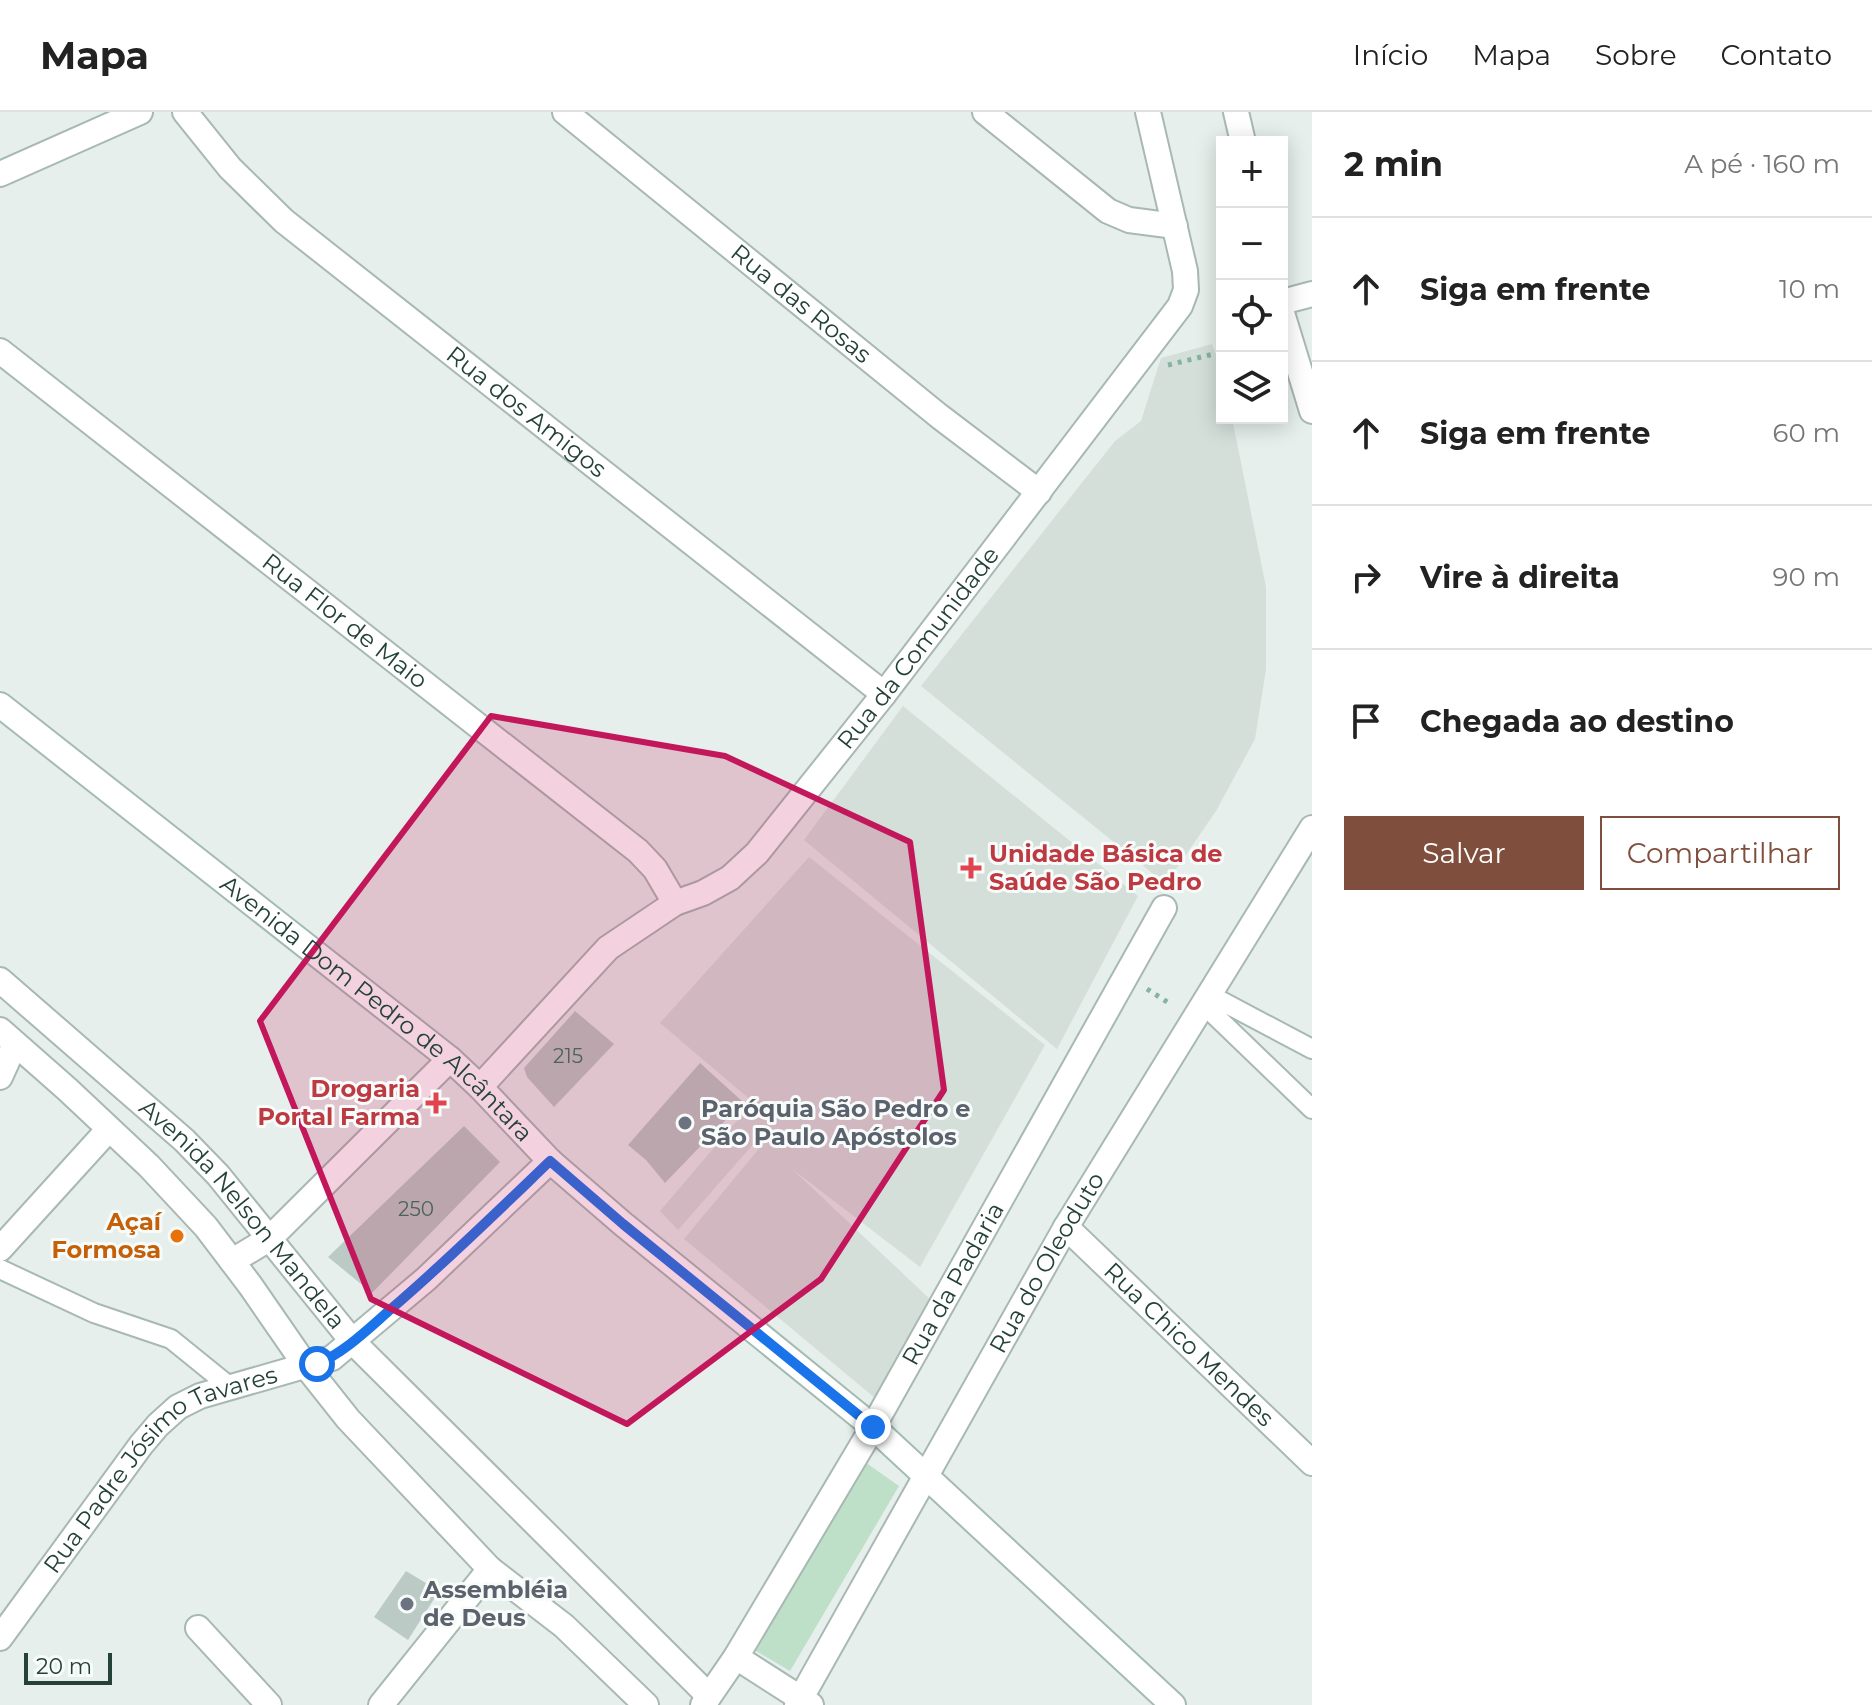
<!DOCTYPE html>
<html lang="pt">
<meta charset="utf-8">
<style>
body{margin:0;font-family:Montserrat,sans-serif;background:#f2f2f2;color:#222}
.controls{position:absolute;right:24px;top:24px;display:grid;overflow:hidden;border-radius:0px;box-shadow:0 4px 20px #0003}
.controls button{width:72px;height:72px;display:grid;place-items:center;padding:0;border:0;border-bottom:2px solid #e0e0e0;background:#fff;color:#222;font:40px sans-serif}
.scale{position:absolute;left:24px;bottom:20px;width:88px;box-sizing:border-box;padding-left:8px;border:4px solid #24423a;border-top:0;font-size:22px;line-height:28px;white-space:nowrap;color:#24423a;-webkit-text-stroke:6px #f7fbf9;paint-order:stroke}
.stop{position:absolute;width:24px;height:24px;margin:-18px;border:6px solid #1a73e8;border-radius:50%;background:#fff}
.stop.end{background:#1a73e8;border-color:#fff;box-shadow:0 2px 8px #0008}
.list{margin:0;padding:0;list-style:none}
h2{display:flex;justify-content:space-between;align-items:center;height:104px;margin:0;padding:0 32px;font-size:34px}
h2 small{font-size:26px;font-weight:400;color:#767676}
.list li{display:grid;grid-template-columns:52px 1fr auto;gap:24px;align-items:center;box-sizing:border-box;height:144px;padding:0 32px;border-top:2px solid #e0e0e0}
.list b{display:block;font-size:30px;white-space:nowrap}
.list em{font-size:26px;font-style:normal;color:#767676}
.actions{display:flex;gap:16px;padding:24px 32px}
.actions a{flex:1;padding:18px 0;border:2px solid #804e3d;border-radius:0px;text-align:center;font-size:28px;color:#804e3d}
.actions .main{background:#804e3d;color:#fff}
.icon{flex:none;width:44px;height:44px;fill:none;stroke:currentColor;stroke-width:2;stroke-linecap:round;stroke-linejoin:round}
.map{position:relative;flex:none;width:1312px;height:1593px;overflow:hidden}
header{display:flex;align-items:center;gap:48px;box-sizing:border-box;height:112px;padding:0 40px;background:#fff;border-bottom:2px solid #e0e0e0}
header strong{font-size:38px}
nav{display:flex;gap:44px;margin-inline-start:auto;font-size:28px}
main{display:flex}
aside{flex:1;background:#fff}
.map>svg:first-child{display:block}
.built{fill:#d4dfda}
.green{fill:#bfe0c8}
.building{fill:#bbcac4}
.lines{fill:none;stroke-linecap:round;stroke-linejoin:round}
.lane-casing{stroke:#a8b8b2;stroke-width:22}
.street-casing{stroke:#a8b8b2;stroke-width:28}
.secondary-casing{stroke:#a4bbb3;stroke-width:28}
.path{stroke:#86b3a5;stroke-width:5;stroke-dasharray:4 6;stroke-linecap:butt}
.lane{stroke:#fff;stroke-width:18}
.street{stroke:#fff;stroke-width:24}
.secondary{stroke:#fff;stroke-width:24}
.route{stroke:#1a73e8;stroke-width:10}
.marked{fill:#c2185b;fill-opacity:0.2;stroke:#c2185b;stroke-width:6;stroke-linejoin:round}
.health-dot{fill:#e0444e;stroke:#f7fbf9;stroke-width:3}
.worship-dot{fill:#6b7280;stroke:#f7fbf9;stroke-width:3}
.food-dot{fill:#e8710a;stroke:#f7fbf9;stroke-width:3}
.labels{text-anchor:middle;stroke-width:6;stroke-linejoin:round;paint-order:stroke}
.number-label{font-size:20px;fill:#4a645c}
.street-label{font-size:24px;fill:#24423a;stroke:#f7fbf9}
.health-label{font-size:24px;font-weight:bold;fill:#be3a42;stroke:#f7fbf9;text-anchor:start}
.worship-label{font-size:24px;font-weight:bold;fill:#5b616d;stroke:#f7fbf9;text-anchor:start}
.food-label{font-size:24px;font-weight:bold;fill:#c56008;stroke:#f7fbf9;text-anchor:end}
</style>
<header>
<strong>Mapa</strong>
<nav><a>Início</a><a>Mapa</a><a>Sobre</a><a>Contato</a></nav>
</header>
<main>
<div class="map">
<svg width="1312" height="1593" viewBox="0 0 1312 1593">
<rect width="100%" height="100%" fill="#e6efeb"/>
<!-- built -->
<path class="built" d="M1212,232L1222,259V306H1232L1266,475V557L1255,627L1216,699L1172,763L1157,765L921,574L1115,329L1141,309L1161,246Z
M903,594L1138,784L1057,937L804,728Z
M809,745L1045,933L920,1155L791,1056L932,1189L875,1286L684,1127L762,1033L756,1029L678,1118L660,1099L753,990L660,911Z"/>
<!-- green -->
<path class="green" d="M862,1348L899,1374L790,1559L751,1536Z"/>
<!-- building -->
<path class="building" d="M575,899L614,932L554,995L527,965L524,956Z
M700,951L743,990L665,1071L646,1048L628,1033Z
M464,1014L500,1050L372,1181L328,1145Z
M406,1459L439,1479L408,1528L374,1505Z"/>
<g class="lines">
<defs>
<path id="lane" d="M1210,883L1312,937
M1204,893L1312,997
M0,1157L94,1201L171,1227L229,1274"/>
<g id="street">
<path id="s1" d="M185,0L230,56L284,109L884,582"/>
<path id="s2" d="M565,0L939,304L1039,380"/>
<path d="M985,0L1108,99L1129,108L1175,114"/>
<path d="M1236,0L1243,30"/>
<path d="M0,62L140,0"/>
<path d="M1282,190L1312,182"/>
<path d="M1282,201L1312,299"/>
<path id="s3" d="M0,239L638,739L655,757L675,791"/>
<path id="s4" d="M0,868L184,1028L218,1063L353,1230L709,1584"/>
<path d="M0,918L67,977L149,1054L206,1115L250,1173L306,1254L348,1307L490,1457L564,1514L646,1593"/>
<path d="M0,965L15,932"/>
<path id="s5" d="M480,975L608,836L675,791L703,781L730,766L757,741L884,582L1180,194L1186,178L1185,159L1148,0"/>
<path id="s6" d="M1066,1115L1312,1351"/>
<path d="M0,1137L109,1017"/>
<path d="M232,1149L269,1127L450,947"/>
<path d="M198,1516L269,1593"/>
<path id="s7" d="M0,1526L141,1333L158,1313L178,1295L200,1284L332,1246L426,1167L550,1049"/>
<path d="M736,1545L811,1593"/>
<path d="M381,1593L490,1457"/>
<path id="s8" d="M703,1593L736,1545L873,1315L1164,796"/>
<path id="s9" d="M797,1593L1066,1115L1312,716"/>
</g>
<g id="secondary">
<path id="s10" d="M0,593L450,947L480,975L550,1049L623,1112L873,1315L1173,1593"/>
</g>
</defs>
<!-- lane casing -->
<use href="#lane" class="lane-casing"/>
<!-- street casing -->
<use href="#street" class="street-casing"/>
<!-- secondary casing -->
<use href="#secondary" class="secondary-casing"/>
<!-- path -->
<path class="path" d="M1168,253L1222,240
M1147,877L1172,893"/>
<!-- lane -->
<use href="#lane" class="lane"/>
<!-- street -->
<use href="#street" class="street"/>
<!-- secondary -->
<use href="#secondary" class="secondary"/>
</g>
<g class="lines">
<!-- route -->
<path class="route" d="M317,1252C345,1240 368,1217 391,1197C446,1150 498,1099 550,1049L623,1112L873,1315"/>
</g>
<!-- marked area -->
<path class="marked" d="M491,604L725,644L910,730L944,978L821,1167L627,1312L371,1187L260,909Z"/>
<!-- markers -->
<g class="health-dot">
<path d="M967 744h8v8h8v8h-8v8h-8v-8h-8v-8h8z"/>
<path d="M432 979h8v8h8v8h-8v8h-8v-8h-8v-8h8z"/>
</g>
<g class="worship-dot">
<circle cx="685" cy="1011" r="8"/>
<circle cx="407" cy="1492" r="8"/>
</g>
<circle class="food-dot" cx="177" cy="1124" r="8"/>
<g class="labels">
<!-- number labels -->
<g class="number-label">
<text x="568" y="951">215</text>
<text x="416" y="1104">250</text>
</g>
<!-- street labels -->
<g class="street-label">
<text dy="8" stroke="none"><textPath href="#s2" startOffset="304">Rua das Rosas</textPath></text>
<text dy="8" stroke="none"><textPath href="#s1" startOffset="456">Rua dos Amigos</textPath></text>
<text dy="8" stroke="none"><textPath href="#s3" startOffset="438">Rua Flor de Maio</textPath></text>
<text dy="8" stroke="none"><textPath href="#s5" startOffset="628">Rua da Comunidade</textPath></text>
<text dy="8" stroke="none"><textPath href="#s10" startOffset="484">Avenida Dom Pedro de Alcântara</textPath></text>
<text dy="8" stroke="none"><textPath href="#s4" startOffset="338">Avenida Nelson Mandela</textPath></text>
<text dy="8" stroke="none"><textPath href="#s9" startOffset="508">Rua do Oleoduto</textPath></text>
<text dy="8" stroke="none"><textPath href="#s8" startOffset="490">Rua da Padaria</textPath></text>
<text dy="8" stroke="none"><textPath href="#s6" startOffset="170">Rua Chico Mendes</textPath></text>
<text dy="8" stroke="none"><textPath href="#s7" startOffset="240">Rua Padre Jósimo Tavares</textPath></text>
</g>
<!-- health labels -->
<g class="health-label">
<text x="989" y="750">Unidade Básica de<tspan x="989" dy="28">Saúde São Pedro</tspan></text>
<text x="420" y="985" text-anchor="end">Drogaria<tspan x="420" dy="28">Portal Farma</tspan></text>
</g>
<!-- worship labels -->
<g class="worship-label">
<text x="701" y="1005">Paróquia São Pedro e<tspan x="701" dy="28">São Paulo Apóstolos</tspan></text>
<text x="423" y="1486">Assembléia<tspan x="423" dy="28">de Deus</tspan></text>
</g>
<!-- food labels -->
<g class="food-label">
<text x="161" y="1118">Açaí<tspan x="161" dy="28">Formosa</tspan></text>
</g>
</g>
</svg>
<div class="controls">
<button>+</button>
<button>−</button>
<button><svg class="icon" aria-label="locate" viewBox="0 0 24 24"><circle cx="12" cy="12" r="6"/><path d="M12 2v4M12 18v4M2 12h4M18 12h4"/></svg></button>
<button><svg class="icon" aria-label="layers" viewBox="0 0 24 24"><path d="M12 4l9 5-9 5-9-5zM3 14l9 5 9-5"/></svg></button>
</div>
<div class="scale">20 m</div>
<div class="stop" style="left:317px;top:1252px"></div>
<div class="stop end" style="left:873px;top:1315px"></div>
</div>
<aside>
<h2>2 min<small>A pé · 160 m</small></h2>
<ul class="list">
<li><svg class="icon" aria-label="ahead" viewBox="0 0 24 24"><path d="M12 20V5M6 11l6-6 6 6"/></svg><div><b>Siga em frente</b></div><em>10 m</em></li>
<li><svg class="icon" aria-label="ahead" viewBox="0 0 24 24"><path d="M12 20V5M6 11l6-6 6 6"/></svg><div><b>Siga em frente</b></div><em>60 m</em></li>
<li><svg class="icon" aria-label="right" viewBox="0 0 24 24"><path d="M7 20v-9h11M14 6l5 5-5 5"/></svg><div><b>Vire à direita</b></div><em>90 m</em></li>
<li><svg class="icon" aria-label="arrive" viewBox="0 0 24 24"><path d="M6 21V4h12l-3 4 3 4H6"/></svg><div><b>Chegada ao destino</b></div></li>
</ul>
<div class="actions"><a class="main">Salvar</a><a>Compartilhar</a></div>
</aside>
</main>
